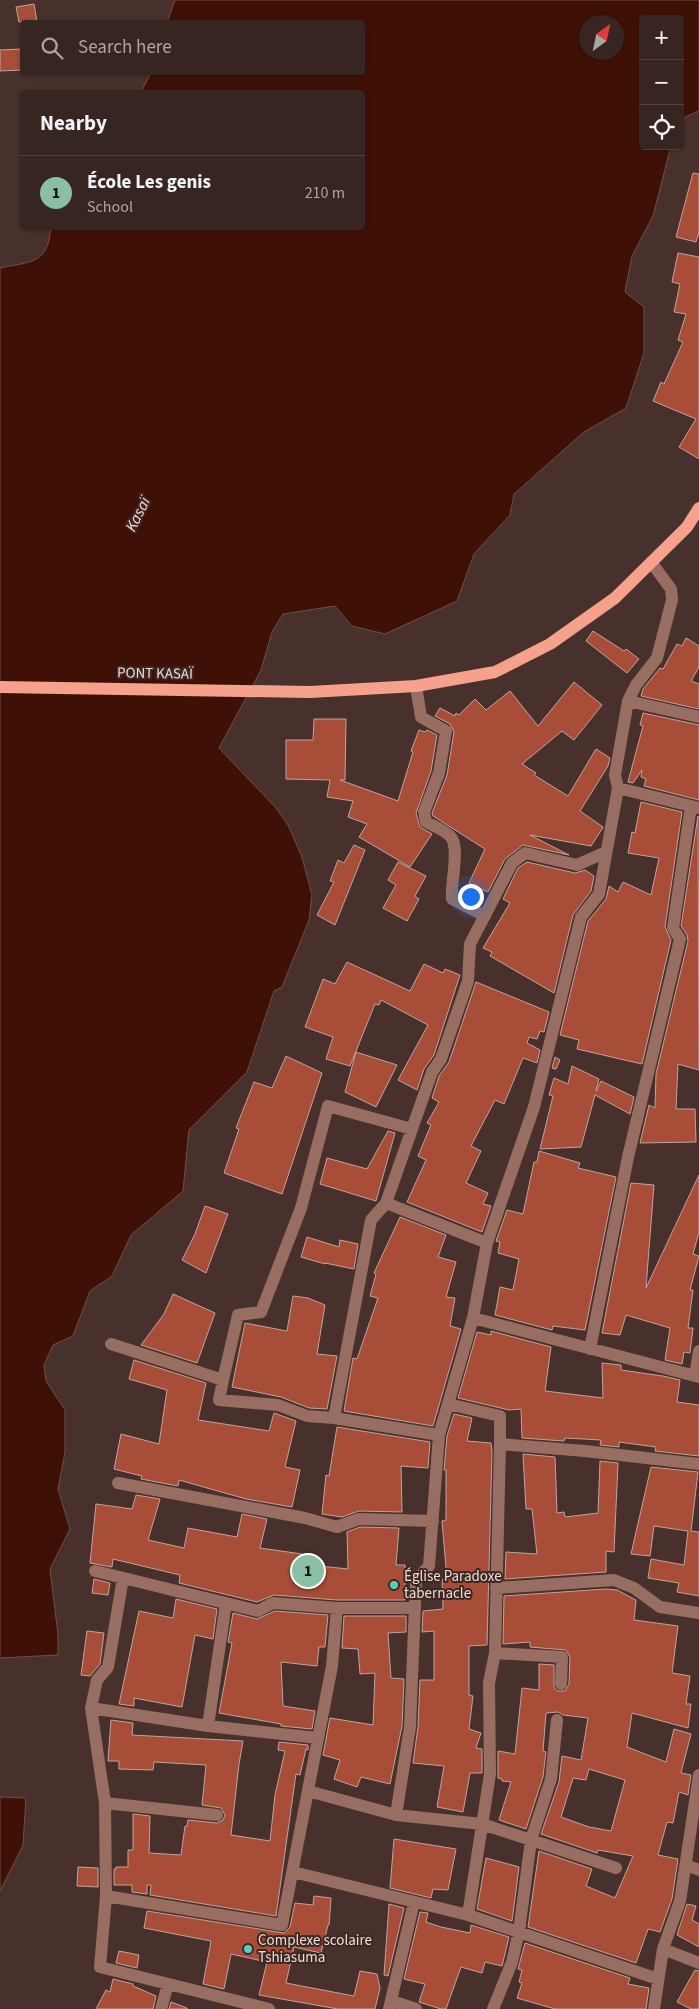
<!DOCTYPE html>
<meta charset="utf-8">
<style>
body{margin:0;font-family:"Source Sans 3",sans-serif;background:#3d2d2a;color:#f1f3f6}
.controls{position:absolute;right:15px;top:15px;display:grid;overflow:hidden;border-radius:5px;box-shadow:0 1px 4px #0004}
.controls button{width:45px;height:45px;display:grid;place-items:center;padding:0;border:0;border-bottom:1px solid #50423f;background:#362521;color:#f1f3f6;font:25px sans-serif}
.compass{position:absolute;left:579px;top:15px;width:45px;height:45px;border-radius:50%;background:#362521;box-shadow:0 1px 4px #0004;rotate:33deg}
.you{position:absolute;left:470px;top:896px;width:18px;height:18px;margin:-12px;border:4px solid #fff;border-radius:50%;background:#1a73e8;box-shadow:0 0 0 8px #1a73e833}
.badge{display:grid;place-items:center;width:32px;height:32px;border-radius:50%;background:#8abfa5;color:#111;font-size:16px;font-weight:700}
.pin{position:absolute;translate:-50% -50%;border:2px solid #fff;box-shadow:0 1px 5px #0006}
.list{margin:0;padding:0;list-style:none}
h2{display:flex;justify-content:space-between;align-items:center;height:65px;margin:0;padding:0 20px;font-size:21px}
h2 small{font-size:16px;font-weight:400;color:#aaa5a5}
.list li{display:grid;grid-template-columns:32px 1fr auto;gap:15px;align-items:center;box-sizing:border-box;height:75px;padding:0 20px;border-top:1px solid #50423f}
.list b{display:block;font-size:19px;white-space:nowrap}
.list p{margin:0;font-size:16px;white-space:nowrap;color:#aaa5a5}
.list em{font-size:16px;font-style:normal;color:#aaa5a5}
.icon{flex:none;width:28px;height:28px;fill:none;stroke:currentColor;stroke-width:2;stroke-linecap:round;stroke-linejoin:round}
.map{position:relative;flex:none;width:699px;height:2009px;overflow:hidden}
.search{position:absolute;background:#362521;box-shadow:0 1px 4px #0004;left:20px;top:20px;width:345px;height:55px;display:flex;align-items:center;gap:12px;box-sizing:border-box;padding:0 18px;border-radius:5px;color:#aaa5a5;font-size:19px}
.panel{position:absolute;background:#362521;box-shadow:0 1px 4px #0004;left:20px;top:90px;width:345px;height:140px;border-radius:5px}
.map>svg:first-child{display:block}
.water{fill:#3f1106;stroke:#734e45;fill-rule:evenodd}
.building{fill:#a84d38;stroke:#c1a49d;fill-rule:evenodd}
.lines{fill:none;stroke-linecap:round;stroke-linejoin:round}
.minor{stroke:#986e63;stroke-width:12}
.major{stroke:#f6a18c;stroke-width:12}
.poi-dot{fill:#58cebf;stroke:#3e2722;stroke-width:2}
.labels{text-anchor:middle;stroke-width:4;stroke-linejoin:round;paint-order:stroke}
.street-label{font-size:15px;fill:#ebdcd8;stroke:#3e2722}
.poi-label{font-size:15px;fill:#ebdcd8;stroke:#3e2722;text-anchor:start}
.water-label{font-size:16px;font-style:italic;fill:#f7dcd5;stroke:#3e2722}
</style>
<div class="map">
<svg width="699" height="2009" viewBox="0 0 699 2009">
<rect width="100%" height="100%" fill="#48312c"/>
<!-- water -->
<path class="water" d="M175,0H699V111L680,119V19H643V146H671L653,216L632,256L625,292L644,307V353L626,408L584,432L514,494L510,515L474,554L457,601L385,634L352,626L335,606L283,614L272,632L261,670L219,748L276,808L288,825L302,857L312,895L309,920L282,987L274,991L247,1072L189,1130L183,1191L131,1235L112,1276L90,1291L73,1336L53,1345L44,1365L46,1381L65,1410V1452L58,1489L70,1529L50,1569L58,1635V1655L0,1658V268C32,261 47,265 51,228H362V92H141L151,73L362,72V22H167ZM586,22H616V52H586Z
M0,1797L26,1798L23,1845L0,1891Z"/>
<!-- building -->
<path class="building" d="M34,4L37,22H19L16,7Z
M22,49V70L0,71V50Z
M693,173L699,174V232L696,242L676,237Z
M678,253L699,257V459L679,447L696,419L653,401L661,382L664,384L683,342L678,340L686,314L674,312L680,284L672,282Z
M593,631L624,651L626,649L639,659L627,673L586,641Z
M686,638L699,646V667L691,681L699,684V709L641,696L643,689L660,668L663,669L677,644L682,646Z
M574,682L602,705L574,740L562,731L522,764L536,773L534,775L568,796L596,749L610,758L608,766L580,811L603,827L602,829L591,846L530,835L569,855L523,845L505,859L488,892L469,883L485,849L433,816L432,813L447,775L454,732L450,724L435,716L440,708L455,716L456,713L459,715L475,699L486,710L510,691L538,726Z
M643,713L699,725V800L644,786L646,779L641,777L642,770L633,783L628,782L643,726L640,725Z
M314,719H346L345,780H340L398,801L413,752L411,751L419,730L425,732L427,730L437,735L431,771L416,813L420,827L432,834L410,867L359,837L367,824L348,817L353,801L327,797L330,780L286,779V740H313Z
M641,802L682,812L665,927L671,940L642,1064L577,1049L579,1040L560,1035L588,921L606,899L609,886L618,892L623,882L651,895L659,858L628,853L632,832L635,833Z
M698,816L699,1070L678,1064L676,1109H695L696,1142L640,1143L649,1105L655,1108L656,1074L688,941L687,935L681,926Z
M354,845L365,850L335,925L317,915L334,882L330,881L338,860L344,863Z
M398,862L426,876L415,896L419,899L407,921L383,908L396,885L388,880Z
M527,862L575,873L585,870L594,876L591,891L573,915L554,993L490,956L492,952L483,948L510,903L503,899L518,868Z
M347,962L410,991L424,964L443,973L445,969L460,975L434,1055L424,1069L417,1090L398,1080L428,1025L381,1000L379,1005L375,1004L350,1066L326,1059L333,1037L305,1027L323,979L335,984Z
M476,982L549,1012L544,1032L540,1031L537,1039L529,1037L527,1043L540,1050L537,1063L523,1058L504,1104L495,1100L471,1146L481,1151L466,1183L488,1193L483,1204L491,1206L482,1232L407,1202L426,1160L418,1156L431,1125L427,1123L439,1102L432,1098L439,1076L449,1062Z
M356,1052L397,1065L376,1107L345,1092Z
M286,1056L322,1073L282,1194L224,1173L239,1129L236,1128L254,1082L272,1088Z
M555,1057L560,1060L556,1069L552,1068Z
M572,1066L599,1079L596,1091L601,1081L634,1097L630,1114L595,1095L581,1147L540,1149L553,1096L549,1095L554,1078L568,1084Z
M388,1131L395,1133L376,1201L320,1184L327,1158L367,1169Z
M539,1151L580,1163L578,1168L616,1177L585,1330L553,1326L552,1330L495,1315L500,1287L513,1290L519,1259L498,1253L500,1242L496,1241L507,1210L523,1214L534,1162H537Z
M699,1175V1232L693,1254L699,1256L690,1290H693L688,1328H693L690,1353L684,1352L682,1364L665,1360L670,1328L626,1315L620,1335L602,1333L631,1183L654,1185L646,1288Z
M205,1206L228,1214L206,1273L182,1260L195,1234Z
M400,1217L446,1235L438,1257L456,1262L446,1297L455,1298L450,1326L461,1329L433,1426L344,1411L353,1358L357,1359L378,1298L370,1296L376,1274L374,1273Z
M307,1237L339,1247L340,1240L358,1244L354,1269L325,1263V1264L301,1257Z
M173,1294L215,1313L197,1363L141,1345L164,1314Z
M293,1296L308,1298L325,1305L317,1354L337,1356L327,1409L309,1408L281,1397L232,1387L245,1323L287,1331Z
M491,1331L551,1347L545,1391L603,1398L602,1363L621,1365V1370L663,1376L680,1380L677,1402L699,1405V1456L655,1451L656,1447L619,1442V1447L600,1445L601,1440L565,1438L564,1441L522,1438L521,1409L509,1410L458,1398L477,1332L491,1335Z
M134,1360L206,1383L198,1420L269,1431L274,1413L296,1421L285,1467L300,1470L292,1507L246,1499L179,1480L178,1486L141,1479L142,1476L114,1469L121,1434L159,1444L167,1390L129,1379Z
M454,1414L472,1418L467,1441L491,1443L492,1452L487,1645L469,1646V1695L473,1696L469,1729L481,1733L476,1748L482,1749V1773H470L463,1812L437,1807L444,1766L413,1763L418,1727L420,1680H434V1631L422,1632L423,1611L443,1609L442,1579H447L442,1521L446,1520V1470H444L447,1436Z
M337,1427L430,1442L428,1468L401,1466L402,1512L359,1511L342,1517L322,1514L326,1475L329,1476Z
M523,1454L555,1457L557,1513L564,1512L565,1517L598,1513L600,1461L618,1463L614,1552L606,1551V1572L505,1579L506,1552L537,1554L532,1509H526Z
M651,1467L698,1472L691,1531L699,1532V1596L677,1592L679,1583L648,1578L651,1559L684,1565L688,1531L654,1526L650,1556L631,1554Z
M136,1495L160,1499L148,1540L184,1548L188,1528L237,1537L242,1514L267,1519L260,1548L302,1554L301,1564L348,1569L347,1532L360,1527L399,1528L396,1565H405V1600H337L274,1595L257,1602L179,1583L180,1575L113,1559L112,1567L90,1563L96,1504L132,1509Z
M94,1579L110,1583L108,1595L92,1593Z
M606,1589L617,1590L636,1600L634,1620L678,1626L672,1673L690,1676L686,1704H691L688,1728L632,1713L627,1747L666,1762L674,1729L691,1734L681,1773L691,1775L688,1795L679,1792L673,1823L667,1822L658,1855L678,1859L672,1899L660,1932L648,1929L636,1963L528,1927L539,1851L592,1869L586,1886L615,1898L633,1856L598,1850L597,1853L541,1834L559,1782L562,1756L581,1760L588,1718L563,1715L558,1712L546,1713L543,1751L546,1752L543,1777L526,1829L499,1820L511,1782L502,1781V1779L498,1778V1751L515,1754L522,1688L539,1690V1664L554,1665V1687L557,1691H565L569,1684L570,1657L566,1650L530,1647V1642L503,1644L504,1596ZM589,1769L625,1780L611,1831L589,1827L561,1817L573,1778L586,1780Z
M176,1599L217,1609L213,1639L195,1635L182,1707L134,1698V1706L119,1704L139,1611L173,1618Z
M275,1611L328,1615L325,1647H319L317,1666L281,1662L283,1706L315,1711L312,1729L281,1726V1724L219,1713L232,1643L228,1642L233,1613L257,1619Z
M344,1616H406V1632L388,1633L391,1678L404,1679L402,1726L390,1784L361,1777L357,1787L334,1779L340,1760L323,1755L330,1718L373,1725L375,1673L360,1674L358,1649L342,1648Z
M87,1631L104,1633L100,1664L90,1676L81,1675Z
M111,1720L133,1723L132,1735L243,1741L239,1764L231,1835L270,1841L275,1795L285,1751L278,1750L279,1742L308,1745V1750L306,1749L300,1775L296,1774L276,1916L150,1895L151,1885H147V1894L132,1892V1885H114V1869H116V1867H128V1850H133V1814L150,1816L149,1853L181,1855L185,1826H187L188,1820L217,1823L223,1820L225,1815L221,1808L202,1805L206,1765L154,1762L153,1770L119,1769V1761H108Z
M394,1839L456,1849L448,1890L433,1889L431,1898L390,1888Z
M486,1858L519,1867L512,1921L477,1909Z
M78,1867L98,1868V1887L77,1886Z
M314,1896L331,1898L329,1925H328L321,1953L294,1947L286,1983L354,1996L360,1971L377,1974L380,1988L375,2009H338L259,1995L267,1962L231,1954L224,1989L203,1984L211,1941L144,1928L147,1911L284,1933L290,1927L295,1903L313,1905Z
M389,1904L404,1908L388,1976L384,1975Z
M687,1904L696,1906L692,1920L699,1924V1947L677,1935Z
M420,1912L428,1913L426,1922L441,1927L470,1933L471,1925L509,1937L502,1966L485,1962L482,1973L461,1967L446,2009H441L419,2002L425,1984L404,1979Z
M525,1943L630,1978L628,1984L649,1988L646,2009H555L517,1998L522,1983L519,1982L522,1970L518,1969Z
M119,1951L139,1955L137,1968L116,1963Z
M695,1970L699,1971V2009H691L677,2002Z
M113,1979L133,1984V1986L156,1996L153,2009H96L106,1990L110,1992Z
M171,2002L187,2008V2009H169Z"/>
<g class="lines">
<!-- minor -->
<path class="minor" d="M651,562L671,589L672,600L657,658L636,685L628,701L615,775L618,788L699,808
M416,686L421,717L446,731L439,773L424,812L426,822C434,826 444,830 450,836C461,846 450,884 452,899L485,916
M628,701L699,717
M386,1203L487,1243
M473,1318L699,1377
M111,1344L223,1380L219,1400L278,1405L307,1416L334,1418L439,1435
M590,1349L628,1157L680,939L673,928L691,806
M695,1376L699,1351
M223,1380L238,1315L261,1312L301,1208L328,1106L412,1129
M448,1404L500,1416V1444L585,1451L699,1464
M334,1418L371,1220L386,1203L432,1072L441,1059L468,981L470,944L512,863L525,853L577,865L606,852
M118,1483L305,1518L337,1527L359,1519L433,1521
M95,1571L258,1611L273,1603L337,1608H415
M123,1578L108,1667L97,1680L91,1708L105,1803L106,1896L100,1967L269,2009
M496,1588L614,1580L634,1588L660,1607L699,1613
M495,1653L562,1657L561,1684
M91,1708L208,1726L318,1738
M208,1726L226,1603
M308,1791L396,1815L482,1824L616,1868
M105,1803L217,1815
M396,1815L410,1727L416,1581L429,1566L439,1435L473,1318L487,1243L534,1107L581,917L599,894L618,788
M686,1865L699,1870
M293,1872L468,1915L658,1979
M106,1896L282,1925L332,1666L337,1608
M468,1915L490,1774L489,1683L495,1653L500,1444
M663,1949L699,1963
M392,2001L416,2009
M161,2009L168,1984
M389,2009L414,1902
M493,2009L512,1962L519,1931L531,1840L551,1779L557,1720
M654,2009L663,1949L680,1901L699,1775"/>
<!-- major -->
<path class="major" d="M0,687L310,692L416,686L495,672L550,644L615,598L687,527L699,508"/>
</g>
<!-- markers -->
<g class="poi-dot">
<circle cx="394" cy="1585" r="5"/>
<circle cx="248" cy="1949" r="5"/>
</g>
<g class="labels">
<!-- street labels -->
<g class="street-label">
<text transform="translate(155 673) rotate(1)" y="5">PONT KASAÏ</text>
</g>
<!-- poi labels -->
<g class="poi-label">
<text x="404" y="1581">Église Paradoxe<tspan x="404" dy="17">tabernacle</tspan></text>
<text x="258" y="1945">Complexe scolaire<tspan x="258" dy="17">Tshiasuma</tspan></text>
</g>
<!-- water labels -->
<g class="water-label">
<text transform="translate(137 514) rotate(-64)" y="6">Kasaï</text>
</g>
</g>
</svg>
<div class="controls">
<button>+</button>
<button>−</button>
<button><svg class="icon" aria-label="locate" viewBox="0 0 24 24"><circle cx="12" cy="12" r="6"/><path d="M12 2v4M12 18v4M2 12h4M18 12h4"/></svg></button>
</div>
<svg class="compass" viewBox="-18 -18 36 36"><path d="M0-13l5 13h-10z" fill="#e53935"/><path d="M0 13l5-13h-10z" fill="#aaa5a5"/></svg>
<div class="you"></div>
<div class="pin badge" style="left:308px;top:1571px">1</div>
<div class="search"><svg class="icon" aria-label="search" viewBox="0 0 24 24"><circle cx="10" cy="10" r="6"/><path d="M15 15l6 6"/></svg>Search here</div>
<section class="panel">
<h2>Nearby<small></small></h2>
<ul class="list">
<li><span class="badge">1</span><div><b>École Les genis</b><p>School</p></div><em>210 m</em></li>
</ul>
</section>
</div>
